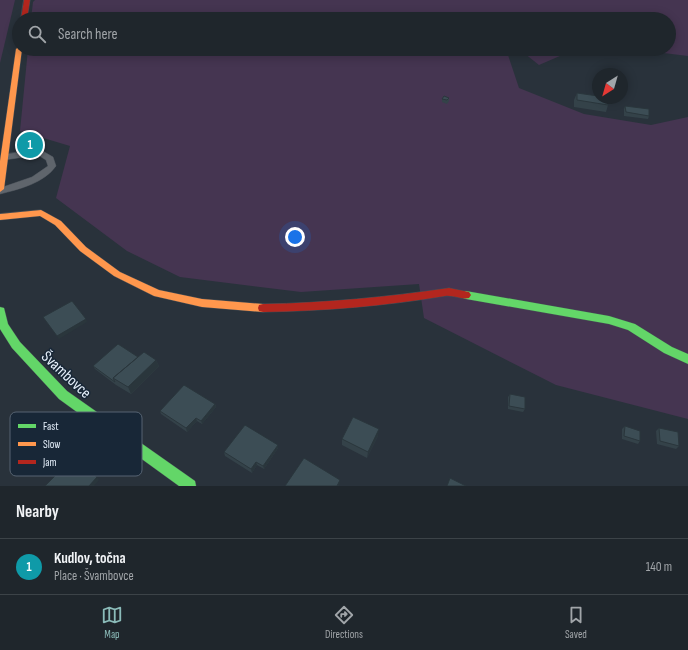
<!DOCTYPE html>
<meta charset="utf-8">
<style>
body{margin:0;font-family:"Sofia Sans Condensed",sans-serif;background:#272e34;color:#f1f3f6}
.compass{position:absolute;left:592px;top:68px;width:36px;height:36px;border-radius:50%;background:#1f262c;box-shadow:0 2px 10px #0003;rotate:217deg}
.you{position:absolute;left:295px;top:237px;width:14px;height:14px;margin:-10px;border:3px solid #fff;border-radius:50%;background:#1a73e8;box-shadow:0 0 0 6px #1a73e833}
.badge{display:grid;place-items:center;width:26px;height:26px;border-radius:50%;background:#8bbbb9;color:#fff;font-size:13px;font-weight:700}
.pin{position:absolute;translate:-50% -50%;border:2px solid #fff;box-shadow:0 1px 4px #0006}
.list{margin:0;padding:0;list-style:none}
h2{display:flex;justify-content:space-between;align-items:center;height:52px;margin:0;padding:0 16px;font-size:17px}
h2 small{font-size:13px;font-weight:400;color:#a1a5a9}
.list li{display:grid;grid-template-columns:26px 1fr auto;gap:12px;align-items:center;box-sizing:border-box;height:56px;padding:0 16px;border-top:1px solid #3c4348}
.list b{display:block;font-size:15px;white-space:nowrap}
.list p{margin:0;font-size:13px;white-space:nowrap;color:#a1a5a9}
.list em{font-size:13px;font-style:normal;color:#a1a5a9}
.icon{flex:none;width:22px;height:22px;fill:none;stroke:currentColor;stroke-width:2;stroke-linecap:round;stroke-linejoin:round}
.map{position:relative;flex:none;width:688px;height:486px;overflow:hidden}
.search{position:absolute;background:#1f262c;box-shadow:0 2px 10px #0003;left:12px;right:12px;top:12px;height:44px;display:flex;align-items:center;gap:10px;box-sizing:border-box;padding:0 14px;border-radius:22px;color:#a1a5a9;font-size:15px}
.sheet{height:108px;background:#1f262c}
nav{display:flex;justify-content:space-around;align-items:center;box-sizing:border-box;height:56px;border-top:1px solid #3c4348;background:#1f262c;font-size:11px;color:#a1a5a9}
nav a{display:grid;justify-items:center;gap:2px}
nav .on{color:#8bbbb9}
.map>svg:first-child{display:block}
.green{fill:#453551}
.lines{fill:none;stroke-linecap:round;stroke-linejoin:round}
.lane-casing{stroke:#454d55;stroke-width:1}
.fast-casing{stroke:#454d55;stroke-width:1}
.slow-casing{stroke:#454d55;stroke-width:1}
.jam-casing{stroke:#454d55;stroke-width:1}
.lane{fill:#5f656c;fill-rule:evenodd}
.fast{fill:#63d668;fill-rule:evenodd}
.slow{fill:#ff974d;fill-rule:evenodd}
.jam{fill:#b3261e;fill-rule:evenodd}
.wall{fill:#344249}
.shaded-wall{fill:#2a363c}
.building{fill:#3c4d55;stroke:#2a363c}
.labels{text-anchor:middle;stroke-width:3;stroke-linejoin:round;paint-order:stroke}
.near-street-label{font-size:16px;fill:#e6f0fb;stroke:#182737}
.key{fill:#182737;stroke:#566372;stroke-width:1}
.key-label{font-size:11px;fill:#e6f0fb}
</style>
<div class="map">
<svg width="688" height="486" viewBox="0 0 688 486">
<rect width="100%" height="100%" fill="#29323b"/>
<!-- green -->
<path class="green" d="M0,0H15L0,63Z
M35,0H688V56L631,49H669V19H31L33,2Z
M28,49H506L519,88L584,114L651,125L688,117V419L556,385L424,318L419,284L301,292L180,277L127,251L56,198L70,146L20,131Z
M519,49H576L539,65Z"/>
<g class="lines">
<defs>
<path id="lane" d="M39,149L53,157L56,166C44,183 20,189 0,194V188L32,177L48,166L46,160L38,155L4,160L1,159V155Z"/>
<path id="fast" d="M466,291L609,316L635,324L672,347L688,354V364L664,353L628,330L609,324L466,299L463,298L461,295L463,292Z
M0,307L4,308L8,324L20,342L67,391L195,481L196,486H179L59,399L12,348L0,329Z"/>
<path id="slow" d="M19,47V49H22L4,189L0,192V161L16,49Z
M41,210L61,221L86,247L120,272L159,290L202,299L263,304L267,305L268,308L267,311L263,312L202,307L154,296L114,276L80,251L55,225L40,216L0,220V214Z"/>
<path id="jam" d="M24,0H30L27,19H21Z
M449,288L469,292L471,295L469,298C462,300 454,295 445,296C385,306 324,311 263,312L259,311L258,308L259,305L263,304C326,303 387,297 449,288Z"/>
</defs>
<!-- lane casing -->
<use href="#lane" class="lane-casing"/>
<!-- fast casing -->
<use href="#fast" class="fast-casing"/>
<!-- slow casing -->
<use href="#slow" class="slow-casing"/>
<!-- jam casing -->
<use href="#jam" class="jam-casing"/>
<!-- lane -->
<use href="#lane" class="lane"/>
<!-- fast -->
<use href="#fast" class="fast"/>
<!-- slow -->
<use href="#slow" class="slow"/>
<!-- jam -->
<use href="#jam" class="jam"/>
</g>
<!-- wall -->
<path class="wall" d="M577,93L608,105L606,112L574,107V100Z
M449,98V101L447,104L442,102V99Z
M625,106L649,116L648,119L624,116V109Z
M138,357L156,360L159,366L131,394L116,385L95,369L93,366Z
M510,394L525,409L523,412L508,409V397Z
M215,404L216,407L202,424L197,421L187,432L161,414L160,411Z
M625,426L640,441L638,444L622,439V429Z
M659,428L679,446L676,449L657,444L656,431Z
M378,436L367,458L342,445V439Z
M278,445V448L264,469L257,465L252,473L225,456L224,452Z"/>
<!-- shaded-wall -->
<path class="shaded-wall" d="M86,319L87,322L59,339L57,336Z
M156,360L159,366L131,394L128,387Z
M215,404L216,407L202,424L201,421Z
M196,418L197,421L187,432L186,428Z
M379,429L378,436L367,458L368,452Z
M278,445V448L264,469L263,466Z
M256,462L257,465L252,473L251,469Z
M97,477L99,480L94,486H89Z
M340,480V483L339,486H337Z"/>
<!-- building -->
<path class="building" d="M577,93L598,96V98H607L608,105L577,100Z
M444,96L449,98L447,100L442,99Z
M625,106L649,109V116L626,112Z
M72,301L86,319L57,336L43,317Z
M118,344L138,357L113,378L115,382L93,366Z
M144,352L156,360L128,387L113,378Z
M184,385L215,404L201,421L196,418L186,428L160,411Z
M510,394L525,397V409L509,406Z
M353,417L379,429L368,452L342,439Z
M245,425L278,445L263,466L256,462L251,469L224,452Z
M625,426L640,431V441L624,436Z
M659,428L678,432L679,446L660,441Z
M304,458L340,480L337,486H285Z
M69,462L81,471L84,467L97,477L89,486H45Z
M450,478L466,486H447Z"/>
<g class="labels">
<!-- near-street labels -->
<g class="near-street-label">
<text transform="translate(67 374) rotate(43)" y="6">Švambovce</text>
</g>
</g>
<!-- legend -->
<rect x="10" y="412" width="132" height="64" rx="6" class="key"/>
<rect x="18" y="424" width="18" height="4" fill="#63d668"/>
<rect x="18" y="442" width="18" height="4" fill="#ff974d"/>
<rect x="18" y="460" width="18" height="4" fill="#b3261e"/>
<g class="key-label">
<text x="43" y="430">Fast</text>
<text x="43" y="448">Slow</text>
<text x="43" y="466">Jam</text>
</g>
</svg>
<svg class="compass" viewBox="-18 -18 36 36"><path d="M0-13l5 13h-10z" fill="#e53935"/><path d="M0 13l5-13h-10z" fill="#a1a5a9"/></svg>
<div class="you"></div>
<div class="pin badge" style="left:30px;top:145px;background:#0f9aa8">1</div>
<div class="search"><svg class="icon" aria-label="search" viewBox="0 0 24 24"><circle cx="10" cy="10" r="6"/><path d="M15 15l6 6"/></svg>Search here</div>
</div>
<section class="sheet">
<h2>Nearby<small></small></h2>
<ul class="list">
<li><span class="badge" style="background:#0f9aa8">1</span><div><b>Kudlov, točna</b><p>Place · Švambovce</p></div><em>140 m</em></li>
</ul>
</section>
<nav>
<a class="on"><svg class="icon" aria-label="map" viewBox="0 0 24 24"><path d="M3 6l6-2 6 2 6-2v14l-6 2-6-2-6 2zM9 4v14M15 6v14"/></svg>Map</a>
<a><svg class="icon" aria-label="directions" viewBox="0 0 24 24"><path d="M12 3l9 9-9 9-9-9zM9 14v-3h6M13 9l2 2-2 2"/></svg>Directions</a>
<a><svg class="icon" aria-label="saved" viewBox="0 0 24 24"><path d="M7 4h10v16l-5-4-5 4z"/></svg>Saved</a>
</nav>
